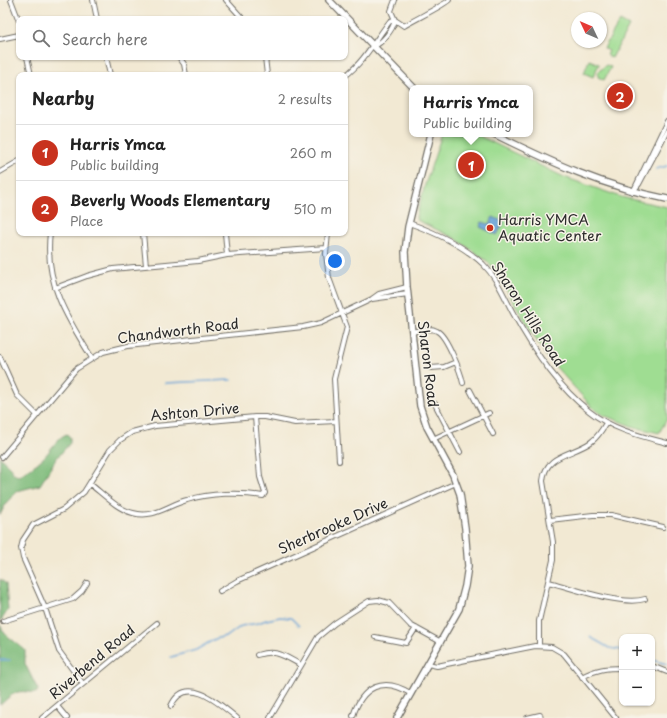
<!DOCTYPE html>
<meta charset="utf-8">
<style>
body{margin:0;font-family:"Playpen Sans",sans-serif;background:#f2f2f2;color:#222}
.controls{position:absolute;right:12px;bottom:12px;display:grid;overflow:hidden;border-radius:8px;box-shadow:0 1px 3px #0004}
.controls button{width:36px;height:36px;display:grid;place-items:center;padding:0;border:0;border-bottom:1px solid #e0e0e0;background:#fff;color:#222;font:20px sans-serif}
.compass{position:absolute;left:571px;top:12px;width:36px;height:36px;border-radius:50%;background:#fff;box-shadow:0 1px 3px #0004;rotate:314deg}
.you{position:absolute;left:335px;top:261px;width:14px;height:14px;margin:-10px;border:3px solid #fff;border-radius:50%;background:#1a73e8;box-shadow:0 0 0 6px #1a73e833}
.badge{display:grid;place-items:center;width:26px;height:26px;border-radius:50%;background:#c8321e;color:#fff;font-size:13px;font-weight:700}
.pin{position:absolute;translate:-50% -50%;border:2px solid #fff;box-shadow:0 1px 4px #0006}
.popup{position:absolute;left:409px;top:85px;width:124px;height:52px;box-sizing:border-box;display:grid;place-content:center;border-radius:8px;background:#fff;filter:drop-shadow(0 1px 3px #0005);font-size:13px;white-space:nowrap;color:#767676}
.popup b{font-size:15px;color:#222}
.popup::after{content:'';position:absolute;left:50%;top:100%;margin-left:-8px;border:8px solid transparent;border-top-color:#fff}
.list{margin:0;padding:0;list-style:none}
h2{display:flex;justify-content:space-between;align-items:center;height:52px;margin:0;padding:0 16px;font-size:17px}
h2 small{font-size:13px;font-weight:400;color:#767676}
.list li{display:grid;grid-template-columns:26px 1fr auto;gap:12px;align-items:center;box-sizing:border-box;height:56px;padding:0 16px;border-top:1px solid #e0e0e0}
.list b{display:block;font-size:15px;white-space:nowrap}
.list p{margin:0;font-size:13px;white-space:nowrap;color:#767676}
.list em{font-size:13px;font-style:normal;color:#767676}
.icon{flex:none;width:22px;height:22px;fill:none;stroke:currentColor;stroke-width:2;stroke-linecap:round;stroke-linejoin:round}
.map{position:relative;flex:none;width:667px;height:718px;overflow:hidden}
.search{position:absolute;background:#fff;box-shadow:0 1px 3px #0004;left:16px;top:16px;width:332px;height:44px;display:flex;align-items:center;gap:10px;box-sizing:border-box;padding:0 14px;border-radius:8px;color:#767676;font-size:15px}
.panel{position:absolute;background:#fff;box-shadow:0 1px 3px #0004;left:16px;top:72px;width:332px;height:164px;border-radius:8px}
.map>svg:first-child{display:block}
.green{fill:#9fdd92;stroke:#65845e}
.forest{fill:#7fbc7c;stroke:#557454}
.water{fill:#66a2d7;stroke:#486681}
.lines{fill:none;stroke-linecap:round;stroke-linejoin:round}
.stream{stroke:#66a2d7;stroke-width:1.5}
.minor-casing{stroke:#716e66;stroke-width:6}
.secondary-casing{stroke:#716e66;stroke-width:8}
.minor{stroke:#fff;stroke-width:4}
.secondary{stroke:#fff;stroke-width:5.5}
.poi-dot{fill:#c8321e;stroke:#f7f3e8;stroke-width:1.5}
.labels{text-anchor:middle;stroke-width:3;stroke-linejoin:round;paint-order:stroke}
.poi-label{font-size:14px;fill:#2b2b2b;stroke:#f7f3e8;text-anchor:start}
.street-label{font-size:14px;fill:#2b2b2b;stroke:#f7f3e8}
</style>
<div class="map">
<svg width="667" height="718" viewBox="0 0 667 718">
<rect width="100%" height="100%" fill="#f7f3e8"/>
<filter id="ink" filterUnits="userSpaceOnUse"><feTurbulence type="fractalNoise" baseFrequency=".025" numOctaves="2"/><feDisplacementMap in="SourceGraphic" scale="8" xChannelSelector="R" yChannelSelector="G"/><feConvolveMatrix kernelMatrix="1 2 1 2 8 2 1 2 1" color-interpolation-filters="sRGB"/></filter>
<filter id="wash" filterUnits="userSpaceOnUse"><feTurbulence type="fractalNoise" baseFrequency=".012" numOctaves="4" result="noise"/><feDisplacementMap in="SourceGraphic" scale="16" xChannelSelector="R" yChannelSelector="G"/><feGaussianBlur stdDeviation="0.9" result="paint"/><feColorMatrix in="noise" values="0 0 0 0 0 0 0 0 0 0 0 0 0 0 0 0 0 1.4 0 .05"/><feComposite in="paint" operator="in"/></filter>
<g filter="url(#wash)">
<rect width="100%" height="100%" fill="#f2e9d3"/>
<!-- green -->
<path class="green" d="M620,21L629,26L612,58L607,55L609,51L604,48Z
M589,60L599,64L593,77L584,73Z
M606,65L611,67L604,80L598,77V72Z
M442,134H475L564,177L621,197L667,207V419L659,433L634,427L603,415L593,408L546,356L497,274L487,261L456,239L417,220L416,217L425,185Z"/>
<!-- forest -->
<path class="forest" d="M67,434L70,437V443L56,459L40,485L17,491L6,503L0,515V456C4,463 9,465 14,474L19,476C27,470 36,465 43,458C51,451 57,437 67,434Z
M0,579L6,584L8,610L0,622Z
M0,625L5,634L25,650V664L38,690L36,693C15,690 16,691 0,705Z"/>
<!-- water -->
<path class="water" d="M493,217L504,222L497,235L480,227L482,222L489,224Z"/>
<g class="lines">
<!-- stream -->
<path class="stream" d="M656,169L667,166
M165,383L231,380
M590,637L609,648L622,650
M171,657L196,650L215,639L229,635L241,626L258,623L266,620L280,617L291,618L299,626
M0,660H10
M652,660L667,664"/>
</g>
</g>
<g filter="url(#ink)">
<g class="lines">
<defs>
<path id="minor" d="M11,0L19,21
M93,0L97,19
M226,0L243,19
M395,0L391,11L395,20L404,26C410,22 448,3 449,0
M0,39L19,35
M27,57L31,75
M106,57L110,75
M179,57L184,64L186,75
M265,57L267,75
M345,76C365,61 375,40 390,21L395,20C393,30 382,43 373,47
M345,151V160
M0,172L19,161
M634,190L639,184L667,131
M633,192L667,121
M409,223C434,232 463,245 483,264C497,278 504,296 513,313C532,348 557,386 589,411C611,429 640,436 667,443
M50,233C44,282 67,318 92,358
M143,233L146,266
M225,233L227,255
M328,233L326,254L329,278L347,327L334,379L339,461
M407,287L379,294L372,299L408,294
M55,288L87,276L113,269L198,261L227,255L326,248
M412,332C420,330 430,327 437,331C447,336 461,373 463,383
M0,357L17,395L37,415
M431,368L444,367L456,362
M470,390L493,434
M435,404L460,452
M433,439L489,413
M2,457L76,369L103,352L128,346L303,327L321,323L372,299
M90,484C103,494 117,509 133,513C154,519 168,505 187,500C210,493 240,492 263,496L265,493L260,477L255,417
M550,520L593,515H611L663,527
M549,582C574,589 622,606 645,599
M220,591L237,581L456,483
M3,621L73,599L82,591L87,583
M375,637L406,643L416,628
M539,645V621L553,560V542L543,481C545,454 573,455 591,442C598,437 602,430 606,423
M257,655C277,649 284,656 301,665
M428,664L437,666L535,646L552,647L564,654L616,718
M652,666L667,672
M582,677C596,669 607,668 622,668
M83,684L59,651L45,608L23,558L21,548L23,540L33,525L64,509L84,492L110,450L120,440L132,432L155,426L255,417H265L295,423L336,421
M57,706L67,718
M171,706C186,673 220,704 237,718
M353,716C362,687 383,676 410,693
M42,718L157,623
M270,718L318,637L335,623L369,601L378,600L389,603L410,625L441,642
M527,718L540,715L541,718"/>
<path id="secondary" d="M329,0L414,88
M494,134C553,163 602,186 667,199
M397,718L459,609L465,586L468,566L465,528L460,494L453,475L427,427L420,406L407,287L405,252L408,227L431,134"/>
</defs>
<!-- minor casing -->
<use href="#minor" class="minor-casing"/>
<!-- secondary casing -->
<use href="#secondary" class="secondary-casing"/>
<!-- minor -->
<use href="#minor" class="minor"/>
<!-- secondary -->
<use href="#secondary" class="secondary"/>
</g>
</g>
<!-- markers -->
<circle class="poi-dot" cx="490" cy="228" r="4"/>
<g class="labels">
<!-- poi labels -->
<g class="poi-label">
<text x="498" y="225">Harris YMCA<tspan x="498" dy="16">Aquatic Center</tspan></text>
</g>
<!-- street labels -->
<g class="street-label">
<text transform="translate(528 314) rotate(57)" y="5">Sharon Hills Road</text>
<text transform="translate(178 331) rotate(-7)" y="5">Chandworth Road</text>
<text transform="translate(428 364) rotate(83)" y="5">Sharon Road</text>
<text transform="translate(195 412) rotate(-5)" y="5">Ashton Drive</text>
<text transform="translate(333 526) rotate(-24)" y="5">Sherbrooke Drive</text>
<text transform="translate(92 662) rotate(-40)" y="5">Riverbend Road</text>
</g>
</g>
</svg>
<div class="controls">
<button>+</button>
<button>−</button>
</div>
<svg class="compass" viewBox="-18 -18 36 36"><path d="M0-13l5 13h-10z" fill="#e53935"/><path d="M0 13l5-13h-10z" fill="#767676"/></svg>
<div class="you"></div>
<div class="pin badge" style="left:471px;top:165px">1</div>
<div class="popup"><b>Harris Ymca</b>Public building</div>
<div class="pin badge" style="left:620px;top:96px">2</div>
<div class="search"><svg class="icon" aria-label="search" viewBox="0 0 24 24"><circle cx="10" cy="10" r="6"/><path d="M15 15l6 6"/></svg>Search here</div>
<section class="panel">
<h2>Nearby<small>2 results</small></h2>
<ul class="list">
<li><span class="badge">1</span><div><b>Harris Ymca</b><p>Public building</p></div><em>260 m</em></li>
<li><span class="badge">2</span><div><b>Beverly Woods Elementary</b><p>Place</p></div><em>510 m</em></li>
</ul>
</section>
</div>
